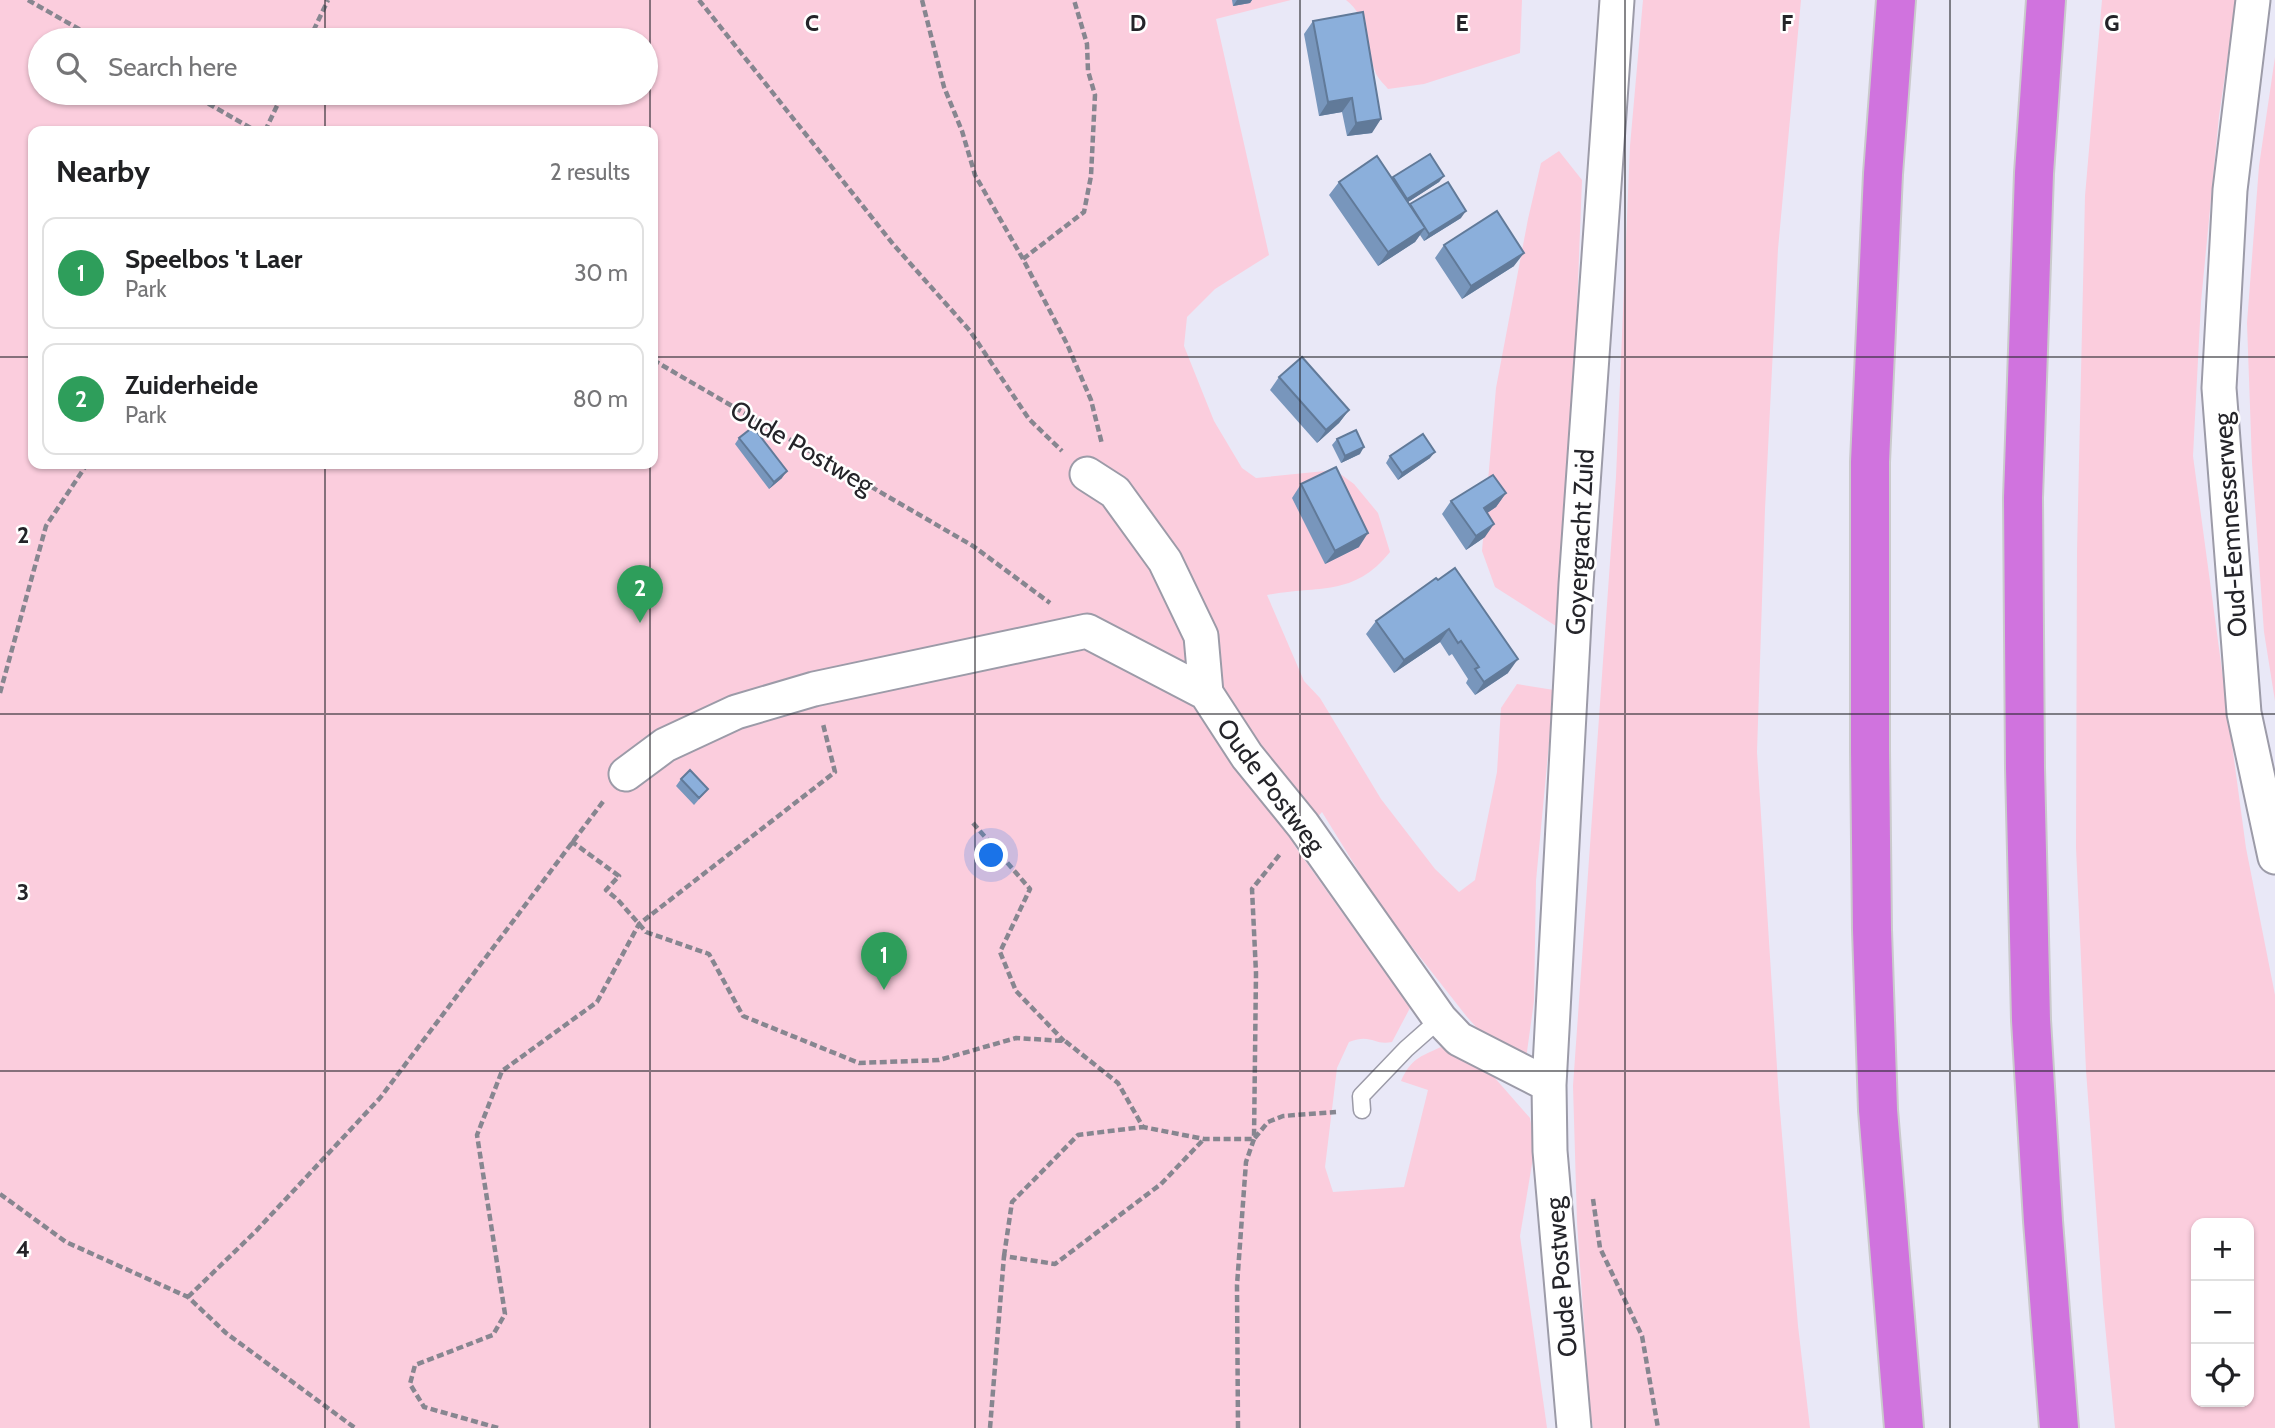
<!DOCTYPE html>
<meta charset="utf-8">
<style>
body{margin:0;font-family:Cabin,sans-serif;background:#f6f6f6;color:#202124}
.controls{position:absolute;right:21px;bottom:21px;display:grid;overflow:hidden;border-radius:14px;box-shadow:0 2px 5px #0004}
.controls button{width:63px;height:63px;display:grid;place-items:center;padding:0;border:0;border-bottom:2px solid #e0e0e0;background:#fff;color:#202124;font:35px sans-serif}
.you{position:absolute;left:992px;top:856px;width:24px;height:24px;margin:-18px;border:5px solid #fff;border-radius:50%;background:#1a73e8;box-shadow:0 0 0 10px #1a73e833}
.badge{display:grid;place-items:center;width:46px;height:46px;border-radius:50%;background:#556204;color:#fff;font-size:23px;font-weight:700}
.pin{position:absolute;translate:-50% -58px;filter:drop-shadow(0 2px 4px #0008)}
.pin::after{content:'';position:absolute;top:37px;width:24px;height:21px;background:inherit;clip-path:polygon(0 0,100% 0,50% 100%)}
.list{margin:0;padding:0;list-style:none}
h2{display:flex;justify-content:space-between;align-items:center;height:91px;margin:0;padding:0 28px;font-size:30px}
h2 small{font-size:23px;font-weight:400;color:#757577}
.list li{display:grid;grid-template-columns:46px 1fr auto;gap:21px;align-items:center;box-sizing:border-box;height:112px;margin:0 14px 14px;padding:0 14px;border:2px solid #e0e0e0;border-radius:14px}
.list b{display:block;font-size:26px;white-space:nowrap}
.list p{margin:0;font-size:23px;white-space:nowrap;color:#757577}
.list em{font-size:23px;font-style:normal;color:#757577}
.icon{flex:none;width:38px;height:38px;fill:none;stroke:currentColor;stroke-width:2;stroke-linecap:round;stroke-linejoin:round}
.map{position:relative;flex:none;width:2275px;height:1428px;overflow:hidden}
.search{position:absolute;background:#fff;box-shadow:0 2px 5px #0004;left:28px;top:28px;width:630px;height:77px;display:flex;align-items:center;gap:18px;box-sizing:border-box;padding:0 24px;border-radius:38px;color:#757577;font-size:26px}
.panel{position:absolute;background:#fff;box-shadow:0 2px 5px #0004;left:28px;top:126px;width:630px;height:343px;border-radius:14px}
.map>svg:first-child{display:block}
.green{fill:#fbcddd;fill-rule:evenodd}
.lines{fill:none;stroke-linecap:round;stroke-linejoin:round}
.lane-casing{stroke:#9c9ba8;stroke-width:19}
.street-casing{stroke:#9c9ba8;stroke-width:37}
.highway-casing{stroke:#cacacc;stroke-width:42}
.path{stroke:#878690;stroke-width:4.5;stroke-dasharray:7 3.5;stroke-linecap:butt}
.lane{stroke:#fff;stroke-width:16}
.street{stroke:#fff;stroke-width:33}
.highway{stroke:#d073de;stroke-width:38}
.wall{fill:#7896bc}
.shaded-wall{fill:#617a99}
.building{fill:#8bafdb;stroke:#617a99;stroke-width:2}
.grid{fill:none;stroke:#242429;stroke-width:2;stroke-opacity:0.55}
.labels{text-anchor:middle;stroke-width:5;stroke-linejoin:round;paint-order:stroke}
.street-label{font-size:26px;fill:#242429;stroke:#fff}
.grid-label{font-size:23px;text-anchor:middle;font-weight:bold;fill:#242429;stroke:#fff;stroke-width:5;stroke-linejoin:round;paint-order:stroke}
</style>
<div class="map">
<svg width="2275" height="1428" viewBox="0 0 2275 1428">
<rect width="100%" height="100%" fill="#e9e8f7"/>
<!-- green -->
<path class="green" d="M0,0H1291L1216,19L1269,255L1215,289L1187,317L1184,346L1214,421L1242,468L1256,478L1335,470L1354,484L1378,513L1390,552C1353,598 1317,585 1267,595L1304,681L1320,698L1381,799L1435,869L1459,892L1475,880L1497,772L1501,708L1517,684L1554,690L1536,881L1534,1001L1526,1059L1497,1050L1467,1017L1380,906L1322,812L1294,845L1410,1008L1392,1042C1374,1046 1372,1033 1349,1042L1337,1068L1325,1167L1333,1192L1404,1187L1428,1090L1401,1081C1411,1059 1419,1057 1441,1047L1480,1061L1530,1118L1535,1146L1520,1236L1547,1428H0ZM40,40H646V93H40ZM33,131H653V464H33Z
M1346,0H1522L1520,53L1424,84L1388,89C1384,84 1377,78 1375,71C1366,47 1368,16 1346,0Z
M1643,0H1801L1778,249L1765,509L1757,752L1779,1099L1798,1326L1810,1428H1593L1590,1412L1577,1222L1573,1086L1616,477L1630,146Z
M2102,0H2236L2219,116L2201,302L2193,456L2246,848L2275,995V1428H2115L2103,1304L2086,1070L2076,848L2077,551L2085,196ZM2196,1223H2249V1402H2196Z
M2275,57V701L2264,632L2252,463L2247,323L2259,166Z
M1559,151L1582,180L1569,512L1559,628L1495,587L1482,551L1496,388L1528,219L1541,163Z"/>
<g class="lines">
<defs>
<path id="lane" d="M1362,1110L1361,1096L1406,1049L1440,1019"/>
<path id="street" d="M2253,0L2230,190L2219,388L2244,713L2275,857
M1087,474L1115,492L1165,561L1201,636L1206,693
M626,774L665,745L736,712L814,689L1087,631L1206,693L1247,756L1303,825L1440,1019L1459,1039L1549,1085
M1574,1428L1550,1151L1549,1085L1576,584L1617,0"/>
<path id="highway" d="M1896,0L1883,174L1870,462V751L1872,930L1878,1110L1904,1428
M2046,0L2034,173L2023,498L2025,768L2031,1020L2043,1221L2059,1428"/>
</defs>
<!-- lane casing -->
<use href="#lane" class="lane-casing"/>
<!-- street casing -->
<use href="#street" class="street-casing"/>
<!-- highway casing -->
<use href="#highway" class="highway-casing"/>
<!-- path -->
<path class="path" d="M28,0L98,40
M699,0L893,244L970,331L1029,419L1062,451
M922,0L944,87L962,131L975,175L1023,259L1067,344L1091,400L1102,444
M309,40L328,0
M190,93L256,131
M265,131L283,93
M1023,259L1084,212L1091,176L1095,95L1088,71L1087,44L1074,0
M653,360L973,546L1050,603
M0,693L46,526L87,464
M973,823L1030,889L1000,952L1016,991L1064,1041
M571,841L619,876L606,890L618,900L646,932L709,954L743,1016L859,1063L939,1060L1016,1038L1065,1041L1118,1083L1143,1127L1204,1139H1254L1268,1122L1283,1116L1336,1112
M0,1194L66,1242L188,1297L226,1333L355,1428
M1593,1199L1600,1248L1642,1336L1658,1428
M1004,1256L1012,1202L1078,1135L1143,1127
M188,1297L256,1231L380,1098L605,799
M498,1428L424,1407L410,1384L415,1365L493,1335L505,1314L477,1135L502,1071L597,1002L639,924L835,772L823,724
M990,1428L1004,1256L1055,1264L1161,1184L1204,1139
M1238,1428L1237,1285L1246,1162L1254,1139L1256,973L1252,889L1281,853"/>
<!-- lane -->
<use href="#lane" class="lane"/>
<!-- street -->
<use href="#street" class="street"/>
<!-- highway -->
<use href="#highway" class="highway"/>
</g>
<!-- wall -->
<path class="wall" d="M1232,0H1252L1250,3L1233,6Z
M1313,21L1372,133L1347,136L1342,112L1319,116L1304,34Z
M1444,176L1439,182L1408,202L1409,205L1461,218L1424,241L1420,235L1415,242L1378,266L1329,195L1339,182L1392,179L1393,177Z
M1444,245L1514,266L1462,299L1435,258Z
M1279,377L1349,410L1339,423L1317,443L1270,390Z
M739,438L782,478L769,489L735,444Z
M1337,439L1360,454L1341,463L1332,445Z
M1390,456L1430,458L1398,480L1386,463Z
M1301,484L1359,547L1325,564L1292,498Z
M1506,493L1496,507L1487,513L1485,537L1466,550L1442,514L1451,501Z
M1436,578L1508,673L1475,695L1466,683L1468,679L1452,654L1449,656L1440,642L1394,673L1366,634L1376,621Z
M681,779L708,789L694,805L676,786Z"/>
<!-- shaded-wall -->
<path class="shaded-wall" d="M1237,0H1252L1250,3L1233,6Z
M1352,98L1342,112L1319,116L1328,102Z
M1381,119L1372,133L1347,136L1356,123Z
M1444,176L1439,182L1402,206L1407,199Z
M1466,211L1461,218L1424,241L1429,234Z
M1425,228L1415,242L1378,266L1388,252Z
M1524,253L1514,266L1462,299L1471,286Z
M1349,410L1339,423L1317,443L1326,430Z
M1364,447L1360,454L1341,463L1345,456Z
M1435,452L1430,458L1398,480L1402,473Z
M787,471L782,478L769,489L774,482Z
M1506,493L1496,507L1474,522L1484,508Z
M1494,524L1485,537L1466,550L1476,536Z
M1368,533L1359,547L1325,564L1335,551Z
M1449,629L1440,642L1394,673L1404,660Z
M1518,659L1508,673L1475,695L1484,682Z"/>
<!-- building -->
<path class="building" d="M1363,12L1381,119L1356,123L1352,98L1328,102L1313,21Z
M1430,154L1444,176L1407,199L1393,177Z
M1377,156L1425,228L1388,252L1339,182Z
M1448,182L1466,211L1429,234L1410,204Z
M1497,211L1524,253L1471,286L1444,245Z
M1302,357L1349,410L1326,430L1279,377Z
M753,427L787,471L774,482L739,438Z
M1356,430L1364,447L1345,456L1337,439Z
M1423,434L1435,452L1402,473L1390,456Z
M1336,467L1368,533L1335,551L1301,484Z
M1493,475L1506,493L1484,508L1494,524L1476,536L1451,501Z
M1455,568L1518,659L1484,682L1475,669L1479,667L1461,641L1458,643L1449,629L1404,660L1376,621L1436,578L1438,580Z
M690,770L708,789L699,798L681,779Z"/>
<!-- grid -->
<path class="grid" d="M325,0V40M650,0V131M975,0V1428M1300,0V1428M1625,0V1428M1950,0V1428M325,93V131M0,357H33M653,357H2275M325,464V1428M650,464V1428M0,714H2275M0,1071H2275"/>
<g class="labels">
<!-- street labels -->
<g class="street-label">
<text transform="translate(802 447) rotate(30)" y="9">Oude Postweg</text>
<text transform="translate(2230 525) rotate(-94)" y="9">Oud-Eemnesserweg</text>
<text transform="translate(1580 542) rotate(-87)" y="9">Goyergracht Zuid</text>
<text transform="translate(1271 786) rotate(53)" y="9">Oude Postweg</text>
<text transform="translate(1561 1277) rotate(-95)" y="9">Oude Postweg</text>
</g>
</g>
<g class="grid-label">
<text x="812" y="31">C</text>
<text x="1138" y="31">D</text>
<text x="1462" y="31">E</text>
<text x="1787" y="31">F</text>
<text x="2112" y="31">G</text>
<text x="23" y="543">2</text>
<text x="23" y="900">3</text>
<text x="23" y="1257">4</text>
</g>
</svg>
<div class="controls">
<button>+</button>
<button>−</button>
<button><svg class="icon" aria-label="locate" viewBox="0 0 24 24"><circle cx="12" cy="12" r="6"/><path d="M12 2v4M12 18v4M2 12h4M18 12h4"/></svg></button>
</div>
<div class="you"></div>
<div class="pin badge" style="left:884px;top:990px;background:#2e9e5b">1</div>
<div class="pin badge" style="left:640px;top:623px;background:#2e9e5b">2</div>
<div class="search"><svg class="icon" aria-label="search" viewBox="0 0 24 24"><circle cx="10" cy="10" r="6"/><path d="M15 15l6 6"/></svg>Search here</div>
<section class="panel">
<h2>Nearby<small>2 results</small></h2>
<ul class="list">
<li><span class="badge" style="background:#2e9e5b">1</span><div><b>Speelbos 't Laer</b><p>Park</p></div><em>30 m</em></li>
<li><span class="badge" style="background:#2e9e5b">2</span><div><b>Zuiderheide</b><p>Park</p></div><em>80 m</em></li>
</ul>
</section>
</div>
